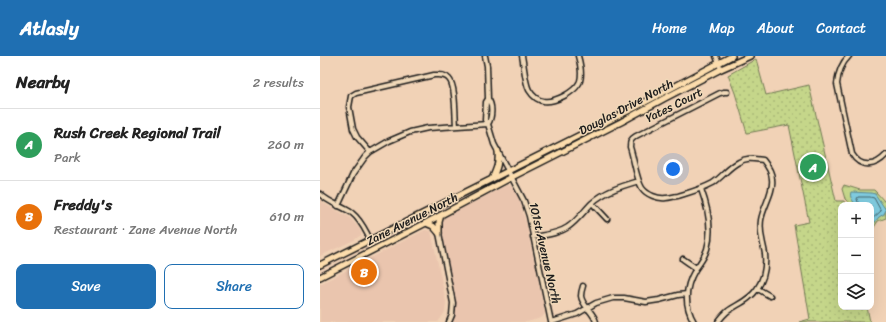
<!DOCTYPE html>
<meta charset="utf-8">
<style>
body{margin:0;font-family:Sriracha,sans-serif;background:#f2f2f2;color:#222}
.controls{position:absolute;right:12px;bottom:12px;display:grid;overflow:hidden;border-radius:8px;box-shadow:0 4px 16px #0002}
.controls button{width:36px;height:36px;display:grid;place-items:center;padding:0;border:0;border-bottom:1px solid #e0e0e0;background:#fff;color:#222;font:20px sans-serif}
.you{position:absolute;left:353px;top:113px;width:14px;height:14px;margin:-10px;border:3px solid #fff;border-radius:50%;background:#1a73e8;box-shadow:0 0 0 6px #1a73e833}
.badge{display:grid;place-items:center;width:26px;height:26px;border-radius:50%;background:#1f6fb2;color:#fff;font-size:13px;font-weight:700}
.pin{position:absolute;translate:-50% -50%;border:2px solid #fff;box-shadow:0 1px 4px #0006}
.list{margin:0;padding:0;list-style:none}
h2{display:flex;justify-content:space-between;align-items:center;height:52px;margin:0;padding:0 16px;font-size:17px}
h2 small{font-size:13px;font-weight:400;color:#767676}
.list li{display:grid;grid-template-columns:26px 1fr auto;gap:12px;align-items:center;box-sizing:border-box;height:72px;padding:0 16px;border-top:1px solid #e0e0e0}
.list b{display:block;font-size:15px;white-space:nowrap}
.list p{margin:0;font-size:13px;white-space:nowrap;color:#767676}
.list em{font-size:13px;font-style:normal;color:#767676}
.actions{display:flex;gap:8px;padding:12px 16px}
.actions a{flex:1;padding:9px 0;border:1px solid #1f6fb2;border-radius:8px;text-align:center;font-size:14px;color:#1f6fb2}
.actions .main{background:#1f6fb2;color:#fff}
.icon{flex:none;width:22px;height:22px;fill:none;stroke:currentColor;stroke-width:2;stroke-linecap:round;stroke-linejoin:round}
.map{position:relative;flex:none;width:566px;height:266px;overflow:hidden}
header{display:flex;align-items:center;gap:24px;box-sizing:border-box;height:56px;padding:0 20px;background:#1f6fb2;color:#fff}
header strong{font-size:19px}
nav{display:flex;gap:22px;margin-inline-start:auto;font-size:14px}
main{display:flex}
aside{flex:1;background:#fff}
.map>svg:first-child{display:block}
.built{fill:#eac5ae}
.wetland{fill:url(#wetland-marsh);stroke:#707953}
.park{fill:url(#park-dots);stroke:#707953}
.water{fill:#80cce0;stroke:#588692}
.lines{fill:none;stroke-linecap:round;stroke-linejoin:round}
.shore{stroke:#44626a;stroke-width:1}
.minor-casing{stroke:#1c1c1c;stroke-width:7}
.major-casing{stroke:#1c1c1c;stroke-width:8}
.minor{stroke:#f0d8b8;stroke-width:4}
.major{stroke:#fcdcac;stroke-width:5}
.labels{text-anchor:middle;stroke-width:3;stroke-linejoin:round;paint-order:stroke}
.street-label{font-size:12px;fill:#1c1c1c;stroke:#f0d8b8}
</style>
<header>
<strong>Atlasly</strong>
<nav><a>Home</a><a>Map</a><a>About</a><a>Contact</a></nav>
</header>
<main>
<aside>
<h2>Nearby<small>2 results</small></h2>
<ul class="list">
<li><span class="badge" style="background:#2e9e5b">A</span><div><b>Rush Creek Regional Trail</b><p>Park</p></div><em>260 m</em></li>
<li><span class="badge" style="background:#e8710a">B</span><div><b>Freddy's</b><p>Restaurant · Zane Avenue North</p></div><em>610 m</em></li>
</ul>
<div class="actions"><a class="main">Save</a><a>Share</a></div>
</aside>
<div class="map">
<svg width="566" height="266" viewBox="0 0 566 266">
<defs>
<pattern id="wetland-marsh" width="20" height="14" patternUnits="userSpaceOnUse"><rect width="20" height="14" fill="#c5d68a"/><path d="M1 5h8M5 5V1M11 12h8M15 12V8" fill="none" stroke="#a9b776"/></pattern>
<pattern id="park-dots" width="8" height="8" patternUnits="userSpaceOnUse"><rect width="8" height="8" fill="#c5d68a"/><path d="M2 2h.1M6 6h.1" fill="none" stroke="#a9b776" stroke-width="1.8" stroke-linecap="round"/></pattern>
</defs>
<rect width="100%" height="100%" fill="#f1d2b6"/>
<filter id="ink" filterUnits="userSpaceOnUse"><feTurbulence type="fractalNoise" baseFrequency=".025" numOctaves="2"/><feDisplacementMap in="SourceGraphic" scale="8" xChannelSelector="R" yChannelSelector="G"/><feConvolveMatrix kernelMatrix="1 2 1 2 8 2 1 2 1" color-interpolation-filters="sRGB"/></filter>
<g filter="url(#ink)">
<!-- built -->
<path class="built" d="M187,129L191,130L194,132L200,146L206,167L225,256L224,259L221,262L207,266H134V264L136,256V245L121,168V165L123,162L185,130Z
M0,144L8,150L29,161L38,171L41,176V179L34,184L0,200Z
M105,174L111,175L126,246L125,256L119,265L118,266H0V228Z"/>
<!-- wetland -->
<path class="wetland" d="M524,129L540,134H554L556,136L564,145H565L566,143V162L558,165L551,176V149H531L525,143L522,133Z"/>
<!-- park -->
<path class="park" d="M436,3L446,39L489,29L516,145H524L525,149H521V251H547L550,266H479L490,263L474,169L489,166L469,69L427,77L415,37L408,19Z"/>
<!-- water -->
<path class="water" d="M531,136L551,137L555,138L566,154L564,158L559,161L551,171V149H536C533,145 529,141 531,136Z"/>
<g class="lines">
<!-- shore -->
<path class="shore" d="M539,149L537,143L538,141H550L554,142L561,155L551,164"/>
<defs>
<path id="minor" d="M165,0L167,10L168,43C173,49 172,62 168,68
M202,0C204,9 205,27 209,34C218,49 230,47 244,40C250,37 258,31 260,25C262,18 260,7 258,0
M396,0L401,13
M529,0C521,8 518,17 517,28L532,98C541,113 556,110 566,99
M168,43L166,46L165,64L168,68L174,88L204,145L209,160L231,266
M50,96L37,81L33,73L29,51L31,40L36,37L114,19C119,19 125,18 129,23C136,30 135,59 136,70
M0,138C9,147 22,150 32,157C41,164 45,174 50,183
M272,147L287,163
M18,150L33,118L45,101L50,96L69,85L90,76L108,72L168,68
M119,177L133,247L132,259L129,266
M213,181C224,179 238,178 248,171C257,165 264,155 272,147C285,135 302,130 319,125
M363,203L376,212
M263,230C262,233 261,237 261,240C262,250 274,256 276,266
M438,233L450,240
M232,266L257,258L276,247L293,242H304L326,246L339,244L358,239L367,238
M374,266C364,249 365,231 375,214C380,206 384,203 387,193C393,173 388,152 381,133
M398,266C401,262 404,258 408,255C418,248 430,244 437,233C444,223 446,209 445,198C443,185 439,178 441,164C443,151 454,136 452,123C452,116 447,109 443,104C434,103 427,101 419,106C410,110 402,121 393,127C382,133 371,136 358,140C355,140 350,142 346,142C338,143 327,139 322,132C316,122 314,103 310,91C310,85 311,83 316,80L400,37L404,36H407"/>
<path id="major" d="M172,123C177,112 179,107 178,95
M106,167L113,170L119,177
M119,177V166L121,159
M0,209L314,52L412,0
M0,221L106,167L192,121L301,66L345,42L401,13L430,0"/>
</defs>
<!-- minor casing -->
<use href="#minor" class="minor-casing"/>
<!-- major casing -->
<use href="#major" class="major-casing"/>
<!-- minor -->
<use href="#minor" class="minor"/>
<!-- major -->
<use href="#major" class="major"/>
</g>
</g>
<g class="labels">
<!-- street labels -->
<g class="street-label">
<text transform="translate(354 49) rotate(-27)" y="4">Yates Court</text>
<text transform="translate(306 51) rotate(-28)" y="4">Douglas Drive North</text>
<text transform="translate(92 163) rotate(-27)" y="4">Zane Avenue North</text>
<text transform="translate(225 197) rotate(77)" y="4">101st Avenue North</text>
</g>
</g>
</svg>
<div class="controls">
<button>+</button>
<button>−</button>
<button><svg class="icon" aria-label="layers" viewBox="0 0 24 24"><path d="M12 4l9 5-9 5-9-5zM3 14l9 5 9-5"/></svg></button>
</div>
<div class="you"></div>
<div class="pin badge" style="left:493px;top:111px;background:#2e9e5b">A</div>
<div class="pin badge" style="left:44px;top:216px;background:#e8710a">B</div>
</div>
</main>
